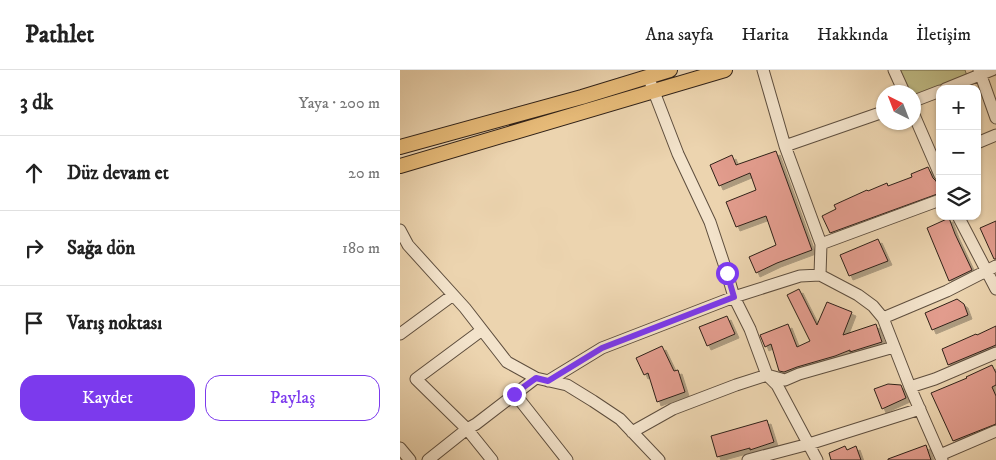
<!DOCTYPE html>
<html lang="tr">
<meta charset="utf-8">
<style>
body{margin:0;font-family:"IM FELL DW Pica",serif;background:#f2f2f2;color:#222}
.controls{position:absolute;right:15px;top:15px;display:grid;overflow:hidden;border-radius:10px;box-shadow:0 1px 4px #0004}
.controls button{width:45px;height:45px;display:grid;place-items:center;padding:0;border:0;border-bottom:1px solid #e0e0e0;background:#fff;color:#222;font:25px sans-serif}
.compass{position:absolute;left:476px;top:15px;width:45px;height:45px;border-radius:50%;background:#fff;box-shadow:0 1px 4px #0004;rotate:318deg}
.stop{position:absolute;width:15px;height:15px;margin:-11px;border:4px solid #7c3aed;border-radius:50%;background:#fff}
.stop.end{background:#7c3aed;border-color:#fff;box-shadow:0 1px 5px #0008}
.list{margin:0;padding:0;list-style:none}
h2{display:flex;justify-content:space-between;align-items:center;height:65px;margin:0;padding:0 20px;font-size:21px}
h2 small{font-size:16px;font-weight:400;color:#767676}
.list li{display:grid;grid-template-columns:32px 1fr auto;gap:15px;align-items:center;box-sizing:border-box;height:75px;padding:0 20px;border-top:1px solid #e0e0e0}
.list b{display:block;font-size:19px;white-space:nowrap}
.list em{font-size:16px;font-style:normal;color:#767676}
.actions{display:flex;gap:10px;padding:15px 20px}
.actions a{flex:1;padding:11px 0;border:1px solid #7c3aed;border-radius:15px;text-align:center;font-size:18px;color:#7c3aed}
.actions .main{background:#7c3aed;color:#fff}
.icon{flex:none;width:28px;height:28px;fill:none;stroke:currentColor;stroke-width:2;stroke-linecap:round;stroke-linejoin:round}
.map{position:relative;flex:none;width:596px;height:390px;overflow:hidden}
header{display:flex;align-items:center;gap:30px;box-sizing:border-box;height:70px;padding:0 25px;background:#fff;border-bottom:1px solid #e0e0e0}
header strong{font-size:24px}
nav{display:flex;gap:28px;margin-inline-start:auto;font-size:18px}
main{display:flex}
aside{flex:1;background:#fff}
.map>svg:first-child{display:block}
.green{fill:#bfbb85;stroke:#776e4e}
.building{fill:#e29c8d;stroke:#2f2118;filter:url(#shadow)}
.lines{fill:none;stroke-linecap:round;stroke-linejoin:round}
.minor-casing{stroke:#5e4e3e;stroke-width:13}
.major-casing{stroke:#2f2118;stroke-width:16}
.minor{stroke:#f3e3cb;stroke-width:11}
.major{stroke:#e6ba78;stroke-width:14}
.route{stroke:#7c3aed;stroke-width:6}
</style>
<header>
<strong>Pathlet</strong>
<nav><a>Ana sayfa</a><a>Harita</a><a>Hakkında</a><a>İletişim</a></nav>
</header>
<main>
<aside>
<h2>3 dk<small>Yaya · 200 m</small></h2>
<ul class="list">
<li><svg class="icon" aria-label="ahead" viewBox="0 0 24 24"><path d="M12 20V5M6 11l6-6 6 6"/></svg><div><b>Düz devam et</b></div><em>20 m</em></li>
<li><svg class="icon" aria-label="right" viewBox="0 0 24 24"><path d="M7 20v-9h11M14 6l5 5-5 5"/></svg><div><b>Sağa dön</b></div><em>180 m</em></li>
<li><svg class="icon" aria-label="arrive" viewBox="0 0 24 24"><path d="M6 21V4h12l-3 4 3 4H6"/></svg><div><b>Varış noktası</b></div></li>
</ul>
<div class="actions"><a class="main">Kaydet</a><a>Paylaş</a></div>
</aside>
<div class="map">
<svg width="596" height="390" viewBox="0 0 596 390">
<defs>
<filter id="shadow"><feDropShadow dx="4" dy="4" stdDeviation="0" flood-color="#0004"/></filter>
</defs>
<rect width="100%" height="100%" fill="#ecd4af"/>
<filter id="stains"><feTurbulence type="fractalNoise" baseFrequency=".004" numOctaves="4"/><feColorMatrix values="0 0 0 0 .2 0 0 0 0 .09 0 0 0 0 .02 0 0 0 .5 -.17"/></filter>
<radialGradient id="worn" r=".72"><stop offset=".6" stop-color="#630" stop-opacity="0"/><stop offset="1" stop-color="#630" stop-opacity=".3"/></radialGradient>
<!-- green -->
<path class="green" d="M499,0H565L567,6L514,26V22H507Z"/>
<!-- building -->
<path class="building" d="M376,81L412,180L377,193L356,203L349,187L376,175L366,146L336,157L326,132L356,120L350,103L319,116L310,95L332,85L336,95Z
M528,97L533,108L536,111L540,123L430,163L422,146L436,139L434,135L467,120L468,121L487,113L488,116L512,107L511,104Z
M549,148L555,164L572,200L549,211L527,158Z
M596,151V189H594L580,158Z
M478,169L488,191L449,206L440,185Z
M399,219L417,255L427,232L452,242L443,265L476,254L482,272L450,282V280L435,286L397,297L384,302L379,301L371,274L365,277L360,265L388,254L397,277L410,271L387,225Z
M557,229L564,234L568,245L532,260L525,243Z
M327,246L335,264L307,276L299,257Z
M596,256V275L548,295L542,279L576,264L577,265Z
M262,276L274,301L278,300L285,322L257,332L248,303L244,305L236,288Z
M592,295L596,303V315L592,317L596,326V354L553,371L531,323L567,308L566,307Z
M488,314L501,315L506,328L482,339L474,319Z
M367,350L374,372L350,380V378L317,387L311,366Z
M526,375L531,390H488V389Z
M445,376L447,380L456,376L461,390H431L429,383Z"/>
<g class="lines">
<defs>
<path id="minor" d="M363,0L385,76L421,174L420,205
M494,0L504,22
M579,0L596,48
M251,14L278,84L310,152L327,203L334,227L350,259L367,305L377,315L417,390
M545,19L592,0
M514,31L540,21
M514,45L540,105
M577,73L596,65
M385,76L483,42
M558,146L596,219
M0,160L8,175L65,238L107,292L136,308L167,315L193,331L220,349L259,390
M421,174L540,130
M483,248L547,221L596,196
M82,260L16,309L67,359L92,390
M0,264L53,225
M148,311L202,278L334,227L400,206L420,205L458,225L473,236L483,248L510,317L542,390
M510,317L535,309L596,283
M115,324L167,390
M232,362L273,339L336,315L367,305L385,310L399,304L494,277
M0,378L10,390
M540,385L596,361
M28,390L67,359L76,354L136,308
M348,390L409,374L520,339"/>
<path id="major" d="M0,77L182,27L270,0
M0,96L325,0"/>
</defs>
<!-- minor casing -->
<use href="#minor" class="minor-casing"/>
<!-- major casing -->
<use href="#major" class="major-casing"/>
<!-- minor -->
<use href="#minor" class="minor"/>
<!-- major -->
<use href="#major" class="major"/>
</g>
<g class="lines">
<!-- route -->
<path class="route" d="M114,324L136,308L148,311L202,278L334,227L327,203"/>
</g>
<rect width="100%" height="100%" filter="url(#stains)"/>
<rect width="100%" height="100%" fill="url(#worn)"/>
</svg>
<div class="controls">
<button>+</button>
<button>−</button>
<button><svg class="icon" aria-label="layers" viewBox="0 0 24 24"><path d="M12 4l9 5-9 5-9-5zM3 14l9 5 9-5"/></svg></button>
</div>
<svg class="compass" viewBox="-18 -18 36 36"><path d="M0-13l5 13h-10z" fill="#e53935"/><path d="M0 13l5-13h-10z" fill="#767676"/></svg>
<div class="stop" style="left:327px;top:203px"></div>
<div class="stop end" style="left:114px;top:324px"></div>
</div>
</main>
